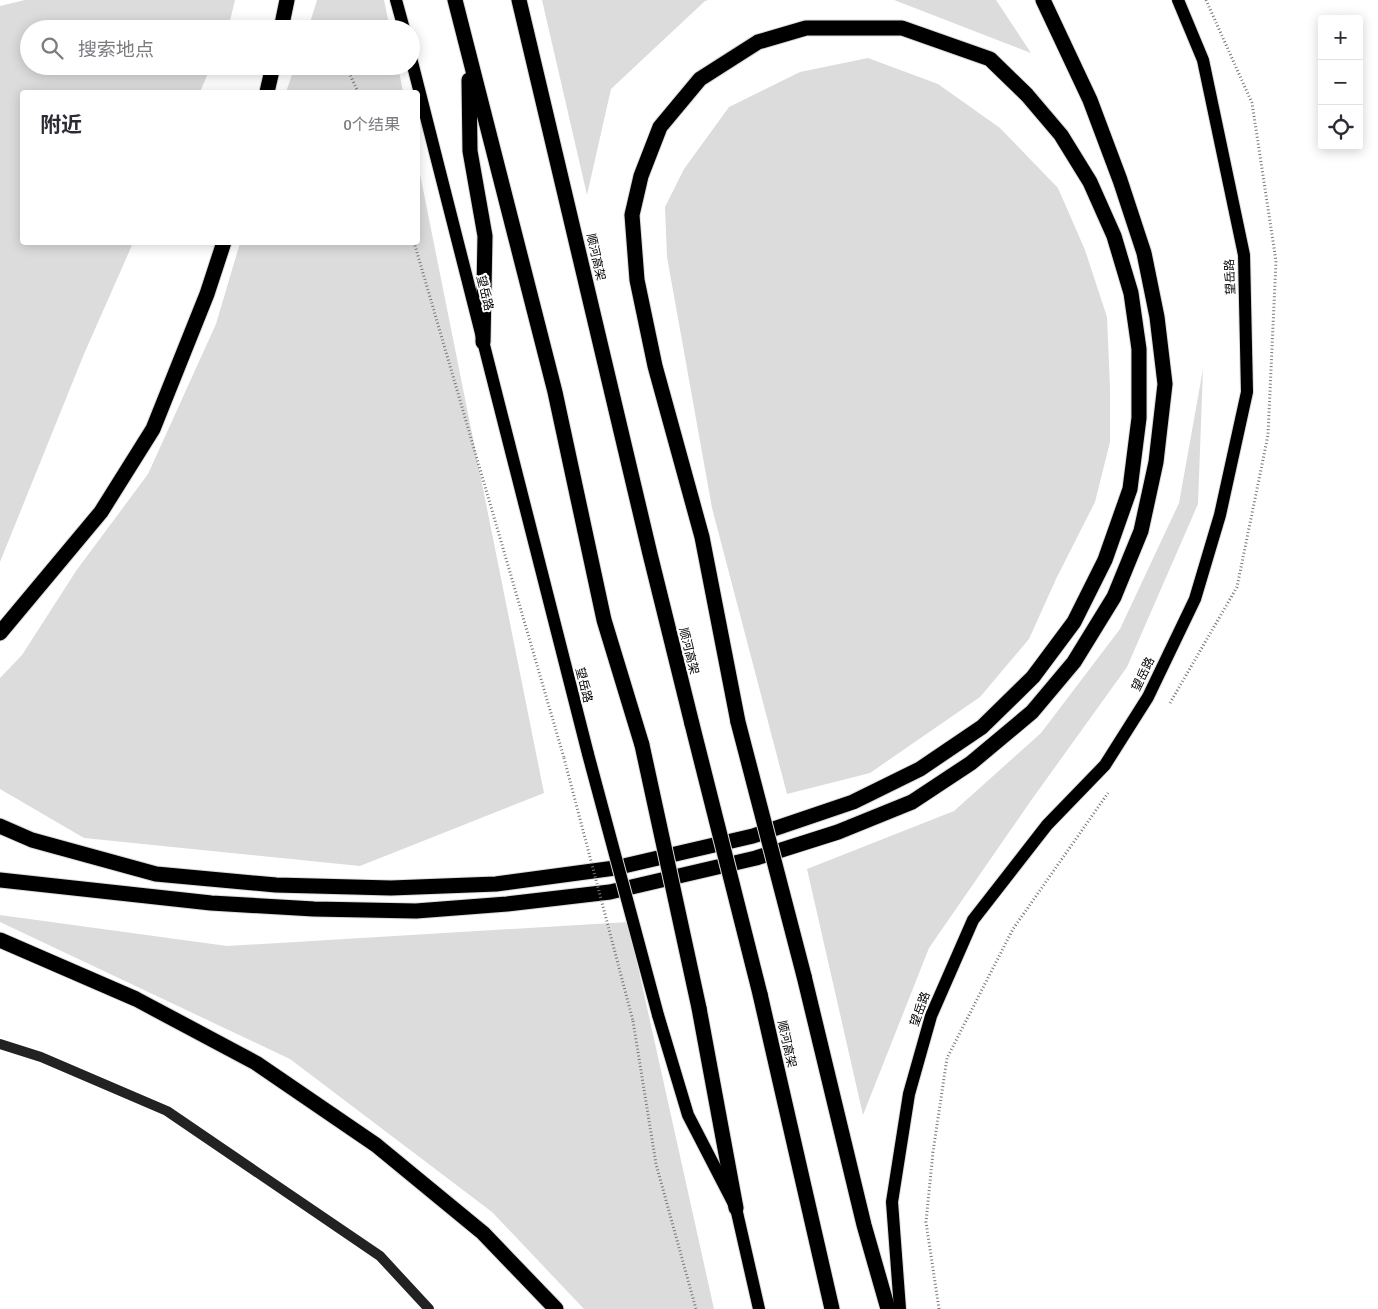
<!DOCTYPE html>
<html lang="zh">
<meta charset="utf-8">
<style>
body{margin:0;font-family:Signika,"Noto Sans SC",sans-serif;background:#f2f2f3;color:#2b2b33}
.controls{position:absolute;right:15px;top:15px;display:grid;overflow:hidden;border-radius:5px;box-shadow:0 2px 12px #0003}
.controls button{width:45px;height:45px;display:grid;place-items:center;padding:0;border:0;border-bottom:1px solid #e1e1e2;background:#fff;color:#2b2b33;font:25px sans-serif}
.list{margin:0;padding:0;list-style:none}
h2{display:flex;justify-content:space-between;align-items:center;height:65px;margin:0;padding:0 20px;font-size:21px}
h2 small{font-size:16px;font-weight:400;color:#7c7c81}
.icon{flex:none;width:28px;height:28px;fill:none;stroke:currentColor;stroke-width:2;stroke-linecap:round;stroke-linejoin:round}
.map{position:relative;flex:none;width:1378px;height:1309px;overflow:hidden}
.search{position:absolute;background:#fff;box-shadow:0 2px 12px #0003;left:20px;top:20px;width:400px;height:55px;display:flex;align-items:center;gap:12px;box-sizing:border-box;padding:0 18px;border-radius:28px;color:#7c7c81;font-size:19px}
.panel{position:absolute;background:#fff;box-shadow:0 2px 12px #0003;left:20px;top:90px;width:400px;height:155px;border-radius:5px}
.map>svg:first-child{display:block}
.green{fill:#dcdcdc}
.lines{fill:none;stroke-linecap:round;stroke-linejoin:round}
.primary-casing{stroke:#dbdbdb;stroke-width:14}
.highway-casing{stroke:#dbdbdb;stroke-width:17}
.path{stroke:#777;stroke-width:3;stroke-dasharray:1 2.5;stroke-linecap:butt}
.secondary{stroke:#222;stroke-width:10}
.primary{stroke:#000;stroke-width:12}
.highway{stroke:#000;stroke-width:15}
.primary-bridge-casing{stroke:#dbdbdb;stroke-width:14;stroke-linecap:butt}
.highway-bridge-casing{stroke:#dbdbdb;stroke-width:17;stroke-linecap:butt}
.path-bridge{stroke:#777;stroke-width:3;stroke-dasharray:1 2.5;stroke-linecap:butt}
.primary-bridge{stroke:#000;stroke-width:12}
.highway-bridge{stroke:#000;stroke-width:15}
.labels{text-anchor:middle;stroke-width:4;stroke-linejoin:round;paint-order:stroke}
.street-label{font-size:12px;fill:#000;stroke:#fff}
</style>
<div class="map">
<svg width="1378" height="1309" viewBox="0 0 1378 1309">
<rect width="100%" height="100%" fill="#fff"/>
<!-- green -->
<path class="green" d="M25,0H235L228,29H29V66H211L200,92H22V242L133,243L84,354L0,562V6Z
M317,0H384L390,29H308Z
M542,0H708L705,1L611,89L587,195Z
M894,0H996L1031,53Z
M868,58L938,84L1000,128L1058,188L1085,250L1107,317L1110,387V442L1095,502L1056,579L1029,639L980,697L870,773L787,794L712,508L667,257L665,207L684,169L729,107L800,72Z
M295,66H398L403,92H286Z
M418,164L544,793L360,866L84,838L0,789V678L22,655L76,571L148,474L216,324L240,243L418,242Z
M1203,369L1198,504L1127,667L1030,802L929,948L863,1115L807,869L954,811L1041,733L1120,629L1179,503Z
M0,915L227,946L628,922L714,1309H584L492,1212L290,1059L0,922Z"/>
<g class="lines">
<defs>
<path id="primary" d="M396,0L404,29
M411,58L588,754
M658,1015L688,1115L736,1208L759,1309
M900,1309L892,1202L909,1094L931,1016L973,920L1047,825L1105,765L1148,697L1195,599L1220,515L1247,392L1244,255L1203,60L1178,0"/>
<path id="highway" d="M455,0L555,392L604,620L642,745
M519,0L650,554L692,724
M281,29L287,0
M469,80L470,151L485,236L483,342
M267,92L273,66
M0,633L101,512L153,429L207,294L224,242
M0,826L32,840L156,874L276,885L391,888L496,884L615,868L753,836L853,802L920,769L982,727L1033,677L1074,622L1105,560L1130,489L1139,418V349L1131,293L1114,236L1090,182L1061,135L1027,95L990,59L902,28H806L758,42L700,79L660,127L641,176L632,215L637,280L655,366L702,537L738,722
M0,880L211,903L314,909L416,911L507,904L610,892L756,858L838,832L912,802L971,763L1032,712L1074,662L1114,597L1141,531L1156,462L1165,384L1157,317L1144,253L1120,180L1090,100L1043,0
M0,940L136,999L256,1063L376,1145L483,1233L556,1309
M804,976L864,1225L888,1309
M760,994L832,1309
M699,1008L736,1208"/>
</defs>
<!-- primary casing -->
<use href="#primary" class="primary-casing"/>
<!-- highway casing -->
<use href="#highway" class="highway-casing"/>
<!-- path -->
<path class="path" d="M346,66L358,92
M414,242L564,758
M1170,703L1237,587L1268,435L1276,261L1252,103L1206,0
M633,1021L656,1164L696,1309
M939,1309L926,1222L933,1152L947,1058L1013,929L1108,793"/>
<!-- secondary -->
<path class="secondary" d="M0,1044L41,1057L167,1111L380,1256L429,1309"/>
<!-- primary -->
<use href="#primary" class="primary"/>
<!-- highway -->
<use href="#highway" class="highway"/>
<defs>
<path id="primary-bridge" d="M588,754L658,1015"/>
<path id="highway-bridge" d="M738,722L804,976
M692,724L760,994
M642,745L699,1008"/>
</defs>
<!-- primary-bridge casing -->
<use href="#primary-bridge" class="primary-bridge-casing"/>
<!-- highway-bridge casing -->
<use href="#highway-bridge" class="highway-bridge-casing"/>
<!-- path-bridge -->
<path class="path-bridge" d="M564,758L633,1021"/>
<!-- primary-bridge -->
<use href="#primary-bridge" class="primary-bridge"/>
<!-- highway-bridge -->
<use href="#highway-bridge" class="highway-bridge"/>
</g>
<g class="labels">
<!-- street labels -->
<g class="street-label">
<text transform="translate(596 257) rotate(77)" y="4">顺河高架</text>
<text transform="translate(1230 277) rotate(-92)" y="4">望岳路</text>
<text transform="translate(485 293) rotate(76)" y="4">望岳路</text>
<text transform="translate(689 651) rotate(76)" y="4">顺河高架</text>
<text transform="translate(1143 674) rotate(-64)" y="4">望岳路</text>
<text transform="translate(584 685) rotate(76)" y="4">望岳路</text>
<text transform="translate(920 1009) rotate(-70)" y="4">望岳路</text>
<text transform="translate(787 1044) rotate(77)" y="4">顺河高架</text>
</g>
</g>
</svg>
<div class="controls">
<button>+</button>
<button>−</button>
<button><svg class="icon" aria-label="locate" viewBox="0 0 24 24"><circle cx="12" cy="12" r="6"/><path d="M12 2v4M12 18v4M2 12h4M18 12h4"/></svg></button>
</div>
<div class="search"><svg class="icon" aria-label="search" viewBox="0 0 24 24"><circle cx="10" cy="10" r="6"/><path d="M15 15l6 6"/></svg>搜索地点</div>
<section class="panel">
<h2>附近<small>0个结果</small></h2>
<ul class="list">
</ul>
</section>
</div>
